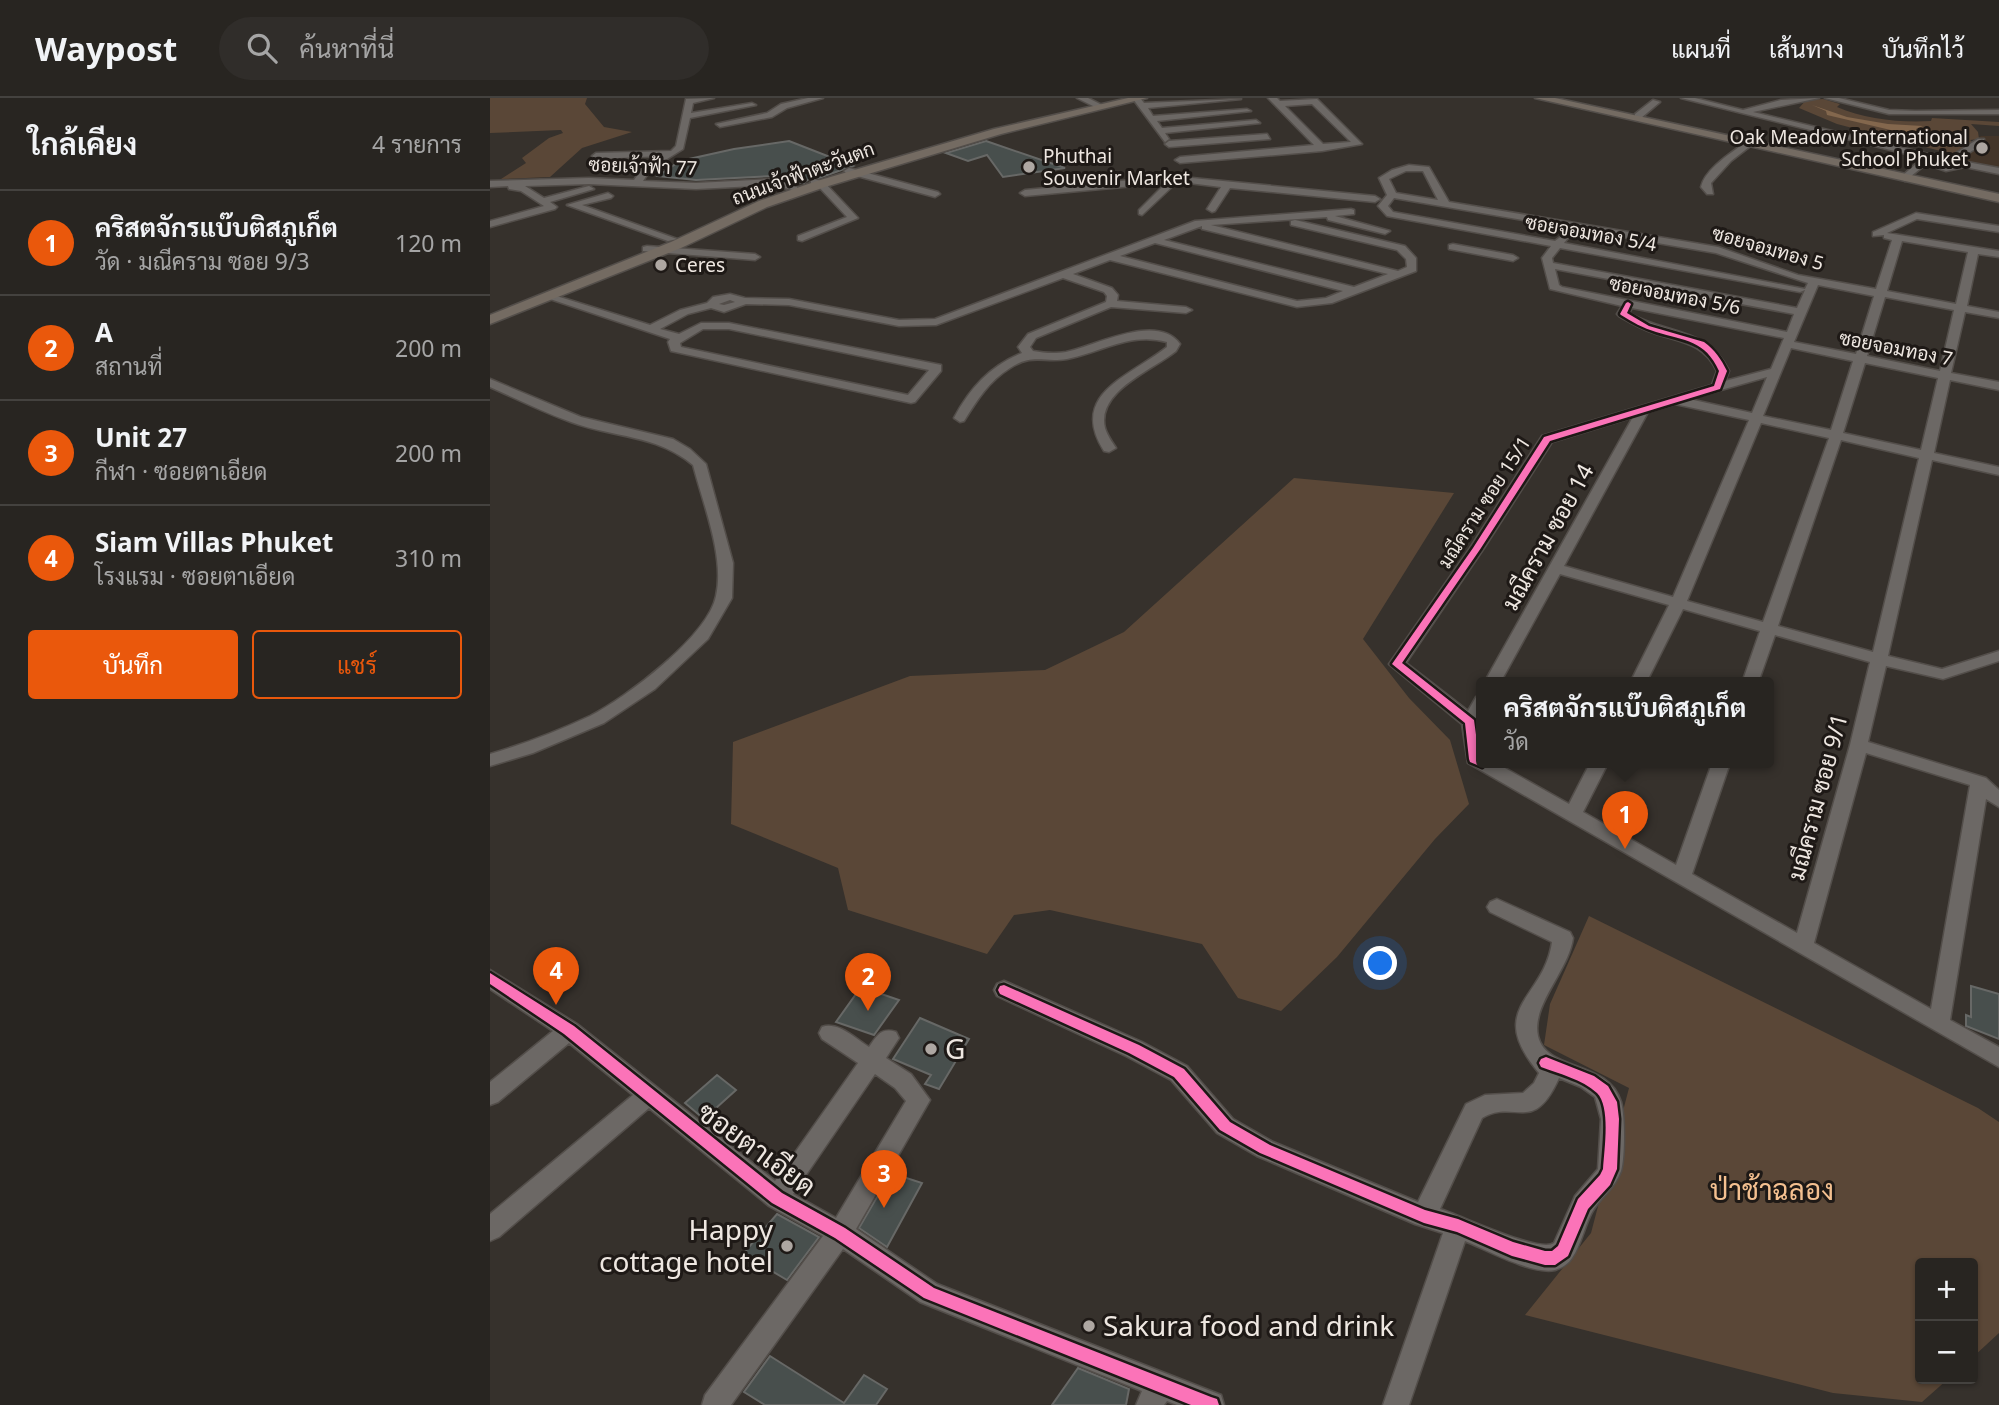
<!DOCTYPE html>
<html lang="th">
<meta charset="utf-8">
<style>
body{margin:0;font-family:"Noto Sans",Sarabun,sans-serif;background:#302d2a;color:#f1f3f6}
.controls{position:absolute;right:21px;bottom:21px;display:grid;overflow:hidden;border-radius:7px;box-shadow:0 2px 5px #0004}
.controls button{width:63px;height:63px;display:grid;place-items:center;padding:0;border:0;border-bottom:2px solid #44423f;background:#282521;color:#f1f3f6;font:35px sans-serif}
.you{position:absolute;left:891px;top:866px;width:24px;height:24px;margin:-18px;border:5px solid #fff;border-radius:50%;background:#1a73e8;box-shadow:0 0 0 10px #1a73e833}
.badge{display:grid;place-items:center;width:46px;height:46px;border-radius:50%;background:#ea580c;color:#fff;font-size:23px;font-weight:700}
.pin{position:absolute;translate:-50% -58px;filter:drop-shadow(0 2px 4px #0008)}
.pin::after{content:'';position:absolute;top:37px;width:24px;height:21px;background:inherit;clip-path:polygon(0 0,100% 0,50% 100%)}
.popup{position:absolute;left:986px;top:579px;width:298px;height:91px;box-sizing:border-box;display:grid;place-content:center;border-radius:7px;background:#282521;filter:drop-shadow(0 2px 5px #0005);font-size:23px;white-space:nowrap;color:#a5a5a5}
.popup b{font-size:26px;color:#f1f3f6}
.popup::after{content:'';position:absolute;left:50%;top:100%;margin-left:-14px;border:14px solid transparent;border-top-color:#282521}
.list{margin:0;padding:0;list-style:none}
h2{display:flex;justify-content:space-between;align-items:center;height:91px;margin:0;padding:0 28px;font-size:30px}
h2 small{font-size:23px;font-weight:400;color:#a5a5a5}
.list li{display:grid;grid-template-columns:46px 1fr auto;gap:21px;align-items:center;box-sizing:border-box;height:105px;padding:0 28px;border-top:2px solid #44423f}
.list b{display:block;font-size:26px;white-space:nowrap}
.list p{margin:0;font-size:23px;white-space:nowrap;color:#a5a5a5}
.list em{font-size:23px;font-style:normal;color:#a5a5a5}
.actions{display:flex;gap:14px;padding:21px 28px}
.actions a{flex:1;padding:16px 0;border:2px solid #ea580c;border-radius:7px;text-align:center;font-size:24px;color:#ea580c}
.actions .main{background:#ea580c;color:#fff}
.icon{flex:none;width:38px;height:38px;fill:none;stroke:currentColor;stroke-width:2;stroke-linecap:round;stroke-linejoin:round}
.map{position:relative;flex:none;width:1509px;height:1307px;overflow:hidden}
header{display:flex;align-items:center;gap:42px;box-sizing:border-box;height:98px;padding:0 35px;background:#282521;border-bottom:2px solid #44423f}
header strong{font-size:33px}
nav{display:flex;gap:38px;margin-inline-start:auto;font-size:24px}
.search{width:490px;height:63px;background:#302d2a;display:flex;align-items:center;gap:18px;box-sizing:border-box;padding:0 24px;border-radius:38px;color:#a5a5a5;font-size:26px}
main{display:flex}
aside{flex:1;background:#282521}
.map>svg:first-child{display:block}
.built{fill:#433529}
.green{fill:#5a4737}
.water{fill:#83674d}
.building{fill:#484f4d;stroke:#676866;stroke-width:2}
.lines{fill:none;stroke-linecap:round;stroke-linejoin:round}
.minor-casing{stroke:#534e4a;stroke-width:3}
.major-casing{stroke:#534e4a;stroke-width:3}
.minor{fill:#6c6865;fill-rule:evenodd}
.major{fill:#746b62;fill-rule:evenodd}
.cycleway-casing{stroke:#1e1916;stroke-width:5}
.cycleway{fill:#fb73b8;fill-rule:evenodd}
.poi-dot{fill:#aea7a2;stroke:#1e1916;stroke-width:2.5}
.labels{text-anchor:middle;stroke-width:6;stroke-linejoin:round;paint-order:stroke}
.far-poi-label{font-size:19px;fill:#eee7e1;stroke:#1e1916;text-anchor:start}
.far-street-label{font-size:19px;fill:#eee7e1;stroke:#1e1916}
.street-label{font-size:23px;fill:#eee7e1;stroke:#1e1916}
.near-poi-label{font-size:28px;fill:#eee7e1;stroke:#1e1916;text-anchor:start}
.near-street-label{font-size:28px;fill:#eee7e1;stroke:#1e1916}
.near-park-label{font-size:28px;fill:#f4c090;stroke:#1e1916}
</style>
<header>
<strong>Waypost</strong>
<div class="search"><svg class="icon" aria-label="search" viewBox="0 0 24 24"><circle cx="10" cy="10" r="6"/><path d="M15 15l6 6"/></svg>ค้นหาที่นี่</div>
<nav><a>แผนที่</a><a>เส้นทาง</a><a>บันทึกไว้</a></nav>
</header>
<main>
<aside>
<h2>ใกล้เคียง<small>4 รายการ</small></h2>
<ul class="list">
<li><span class="badge">1</span><div><b>คริสตจักรแบ๊บติสภูเก็ต</b><p>วัด · มณีคราม ซอย 9/3</p></div><em>120 m</em></li>
<li><span class="badge">2</span><div><b>A</b><p>สถานที่</p></div><em>200 m</em></li>
<li><span class="badge">3</span><div><b>Unit 27</b><p>กีฬา · ซอยตาเอียด</p></div><em>200 m</em></li>
<li><span class="badge">4</span><div><b>Siam Villas Phuket</b><p>โรงแรม · ซอยตาเอียด</p></div><em>310 m</em></li>
</ul>
<div class="actions"><a class="main">บันทึก</a><a>แชร์</a></div>
</aside>
<div class="map">
<svg width="1509" height="1307" viewBox="0 0 1509 1307">
<rect width="100%" height="100%" fill="#36312c"/>
<!-- built -->
<path class="built" d="M1491,38H1509V72L1477,65L1463,57Z"/>
<!-- green -->
<path class="green" d="M0,0H97L95,6L114,29L142,34L92,50L60,79L11,81L36,65L32,60L59,40L73,35L71,32L0,35Z
M1333,1L1350,6L1347,9C1374,21 1411,25 1441,23L1442,20L1509,24V28L1481,26L1488,34L1489,41L1480,42L1483,45L1462,56L1347,26L1309,10L1316,2Z
M804,380L964,395L873,541L919,600L960,642L979,706L945,741L847,859L791,913L748,900L712,846L560,812L524,817L497,856L358,812L348,770L241,726L243,644L420,578L555,572L634,534Z
M1099,818L1488,1010L1509,1024V1235L1483,1259V1165H1430V1281H1458L1432,1304L1343,1295L1035,1217L1101,1135L1139,990L1054,947L1060,906Z"/>
<!-- water -->
<path class="water" d="M1322,7L1357,19L1398,26L1433,28L1426,31V38L1337,17L1336,13Z"/>
<!-- building -->
<path class="building" d="M299,43L363,68L329,80H320L314,85L301,84L283,78L206,82L168,78L190,63L244,51Z
M496,43L575,70L513,79L497,57L478,63L456,55Z
M1481,888L1509,896V941L1476,928V917L1481,919Z
M371,889L409,902L384,937L346,924Z
M430,920L479,941L449,991L435,986L441,977L403,961Z
M227,977L246,992L214,1021L195,1005Z
M401,1075L432,1085L397,1149L369,1130Z
M287,1116L329,1139L297,1182L253,1156Z
M280,1258L354,1305L374,1277L397,1291L386,1307H275L254,1294Z
M588,1270L639,1291L636,1307H562Z"/>
<g class="lines">
<defs>
<path id="minor" d="M224,0L203,5L201,15L262,5L266,7L200,20L193,51L161,71L153,83L206,85L283,81L307,89V93L282,87L206,91L99,86L35,88L54,100L99,88L104,91L60,104L67,109L65,111L0,129V123L54,108L31,93L19,91L18,88L0,89V83L99,80L144,82L155,67L172,58L106,61L102,58L106,55L181,53L186,48L196,1Z
M318,0H333L297,10L282,19L230,29L226,26L277,15L291,6Z
M587,0H598L614,8L607,10Z
M650,0L654,5L751,1L658,10L663,18L757,11L761,13L667,23L672,30L766,22L770,25L675,35L679,41L675,44L643,1Z
M778,0H787L790,3L827,1L872,46L832,53L690,65L685,62L690,59L824,47ZM822,6L861,44L833,46L795,8Z
M1191,0H1205L1253,12L1291,2L1329,0L1263,14L1438,56L1463,57L1488,41H1494V45L1471,60L1477,64L1509,70V76L1475,69L1456,73L1436,66L1415,83L1410,80L1412,78L1433,60ZM1445,61L1463,62L1468,66L1456,67L1442,62Z
M1335,0H1349L1399,12L1425,13L1509,12V16H1399Z
M1163,2L1170,4L1151,20H1145V16Z
M777,36L780,41L679,49L675,46L679,43Z
M1256,44L1263,46L1241,63L1221,85L1223,96H1217L1211,89C1215,71 1241,55 1256,44Z
M919,67L939,69L959,104L1228,149L1308,177L1386,191L1402,142L1394,140V137L1383,138V134L1426,115L1509,128V134L1427,121L1397,135L1509,153V159L1488,156L1477,208L1509,214V220L1475,214L1461,275L1509,284V292L1460,282L1444,355L1509,369V377L1442,362L1398,558L1452,571L1509,553V563L1453,581L1396,568L1378,644L1496,680L1509,692V709L1496,701L1460,922L1509,949V969L978,665L972,626L899,566L980,450L1052,338L1222,287L1227,273C1214,245 1191,244 1164,235C1151,231 1141,225 1129,218L1127,216L1132,208L1060,191L1052,160L1061,148L897,118L888,108L897,97L889,80L902,72ZM916,73H933L948,102L906,95L899,81ZM904,100L1226,155L1318,185L1315,191L1074,145L1078,140L1073,137L1065,143L903,114L898,108ZM1412,143L1478,154L1466,206L1397,193ZM1070,150L1310,194L1315,192L1307,210L1063,165L1062,160ZM1065,171L1304,216L1297,234L1072,189L1069,187ZM1328,187L1384,198L1366,256L1304,244ZM1395,199L1464,212L1450,273L1377,258ZM1142,210L1294,240L1281,271L1235,283L1239,273C1218,229 1177,237 1139,215ZM1301,250L1363,263L1341,332L1273,318ZM1375,265L1448,280L1431,352L1353,335ZM1277,279L1262,315L1199,301ZM1185,306L1259,322L1183,499L1074,468L1158,314ZM1143,319L994,585H1010L1070,476L1179,507L1140,585H1156L1193,511L1270,533L1252,585H1268L1285,537L1380,564L1360,647L1307,835L1202,776L1240,665H1222L1186,767L1093,714L1118,665H1100L1079,706L1006,665H992L989,624L992,619V598L986,599L978,613L916,565L994,450L1062,344ZM1271,325L1339,340L1273,524L1197,503ZM1351,342L1429,360L1383,554L1288,528ZM1376,655L1480,687L1441,911L1324,845Z
M359,70L448,94L450,96L445,99L356,75L354,73Z
M685,78L696,81L687,84L652,117L649,116V112L676,85L535,98L530,95L535,92Z
M702,80L885,98L890,101L885,104L740,90L725,113L722,114L717,111L731,89L699,85L697,83Z
M324,81L334,84L368,120L312,143L308,142V138L357,119L328,88L321,86V82Z
M118,95L123,98L121,100L92,107L187,141L178,143L77,107Z
M861,111L864,112V116L845,118L900,133L895,136L838,122L837,119L721,127L908,173L917,169L916,161L907,152L801,127V123L805,122L915,148L926,160V173L842,205L807,209L620,162L583,176L622,190L628,197L627,203L696,209L702,212L696,215L621,209L546,240L540,249L543,253C554,255 564,256 576,254C605,248 667,214 690,246L686,253C663,272 606,293 615,330C617,337 622,344 626,350L619,354L614,353C578,296 639,279 677,249V244C640,234 612,254 577,261C553,265 543,255 520,270C499,283 487,302 474,323L470,324L464,320C480,290 500,268 532,255L528,249L538,236L616,204L617,198L614,194L573,180L446,227L409,228L299,207L256,206L234,214L221,210L198,216L170,231L189,236L211,225H239L451,267V273L425,304L421,305L181,253L178,244L180,241L51,198L60,196L160,227L190,212L217,205L223,199L240,196L255,200L299,201L409,222L445,221L705,123ZM712,128V131L898,176L864,189L674,142ZM665,145L853,193L836,200L807,203L630,158ZM240,202L245,204L234,207L229,206ZM213,231H239L439,272L418,297L191,249L190,245Z
M963,146L1023,157L1028,160L1023,163L959,151V147Z
M157,148L265,156L270,159L265,162L153,153V149Z
M0,281L91,319L183,341L200,351L216,366L243,465L242,500L218,541L165,591L114,625L43,655L0,668V656C34,646 68,633 100,618C136,600 218,538 226,498C235,459 213,406 203,367C166,336 124,340 81,324C53,314 27,301 0,289Z
M1007,801L1080,834L1083,840C1079,872 1041,907 1048,938C1056,974 1119,962 1131,1004C1135,1018 1135,1059 1131,1073C1125,1091 1109,1100 1101,1116C1094,1130 1091,1147 1082,1160C1079,1165 1072,1170 1065,1172C1042,1177 997,1152 975,1143L919,1307H893L953,1135L925,1126L767,1058L727,1035L681,982L636,958L507,898L504,892L507,886L514,883L521,886L652,944L697,968L743,1021L783,1044L928,1104L976,1006L995,997L1033,995L1044,985L1049,975C994,909 1054,902 1062,844L1000,814L997,809L1000,804ZM1069,980L1091,989L1105,999L1111,1021L1108,1071L1085,1098L1064,1145C1050,1156 970,1117 950,1111L992,1020C1025,1000 1043,1038 1069,980Z
M0,872L87,926L285,1083L368,965L332,941L329,935L332,929C348,923 366,941 379,949C387,938 391,929 406,934L409,940L396,960L421,976L440,1002L366,1131L447,1186L731,1297L734,1307H687L677,1303L674,1307H646L652,1293L430,1204L353,1151L241,1307H212L215,1297L333,1138L279,1108L159,1010L9,1139L0,1143V1116L143,997L79,945L8,1004L0,1007V984L63,933L0,891ZM385,976L405,990L416,1003L346,1120L303,1096Z"/>
<path id="major" d="M638,0H657L511,36L335,89L277,109L191,150L0,226V217L181,144L269,103L327,83L504,31Z
M1045,0H1065L1509,96V104Z"/>
</defs>
<!-- minor casing -->
<use href="#minor" class="minor-casing"/>
<!-- major casing -->
<use href="#major" class="major-casing"/>
<!-- minor -->
<use href="#minor" class="minor"/>
<!-- major -->
<use href="#major" class="major"/>
<defs>
<path id="cycleway" d="M1138,204L1141,206L1137,215L1159,228L1214,244C1225,252 1231,261 1237,273L1230,291L1060,343L991,450L912,565L984,622L989,659L992,660V665H997L992,669L980,664L979,661L975,625L902,566L983,450L1054,339L1224,288L1229,273C1215,242 1195,243 1166,234C1153,230 1142,224 1131,217L1130,216L1136,205Z
M0,875L84,928L292,1095L355,1130L444,1190L721,1299L727,1301L729,1307H701L434,1200L345,1140L282,1105L74,936L0,886Z
M514,887L649,947L694,971L740,1024L780,1047L935,1112L968,1121L1023,1144L1055,1153H1062L1068,1148L1088,1101L1110,1077L1113,1071C1114,1052 1121,1009 1107,995C1092,981 1069,976 1051,969L1049,965L1051,961L1056,959L1104,978L1118,988L1127,1004L1129,1021L1127,1071L1120,1087L1098,1111L1078,1158L1065,1167H1055L1022,1158L967,1134L934,1125L770,1055L730,1032L684,979L639,955L510,896L508,892L510,888Z"/>
</defs>
<!-- cycleway casing -->
<use href="#cycleway" class="cycleway-casing"/>
<!-- cycleway -->
<use href="#cycleway" class="cycleway"/>
</g>
<!-- markers -->
<g class="poi-dot">
<circle cx="1492" cy="50" r="7"/>
<circle cx="539" cy="69" r="7"/>
<circle cx="171" cy="167" r="7"/>
<circle cx="441" cy="951" r="7"/>
<circle cx="297" cy="1148" r="7"/>
<circle cx="599" cy="1228" r="7"/>
</g>
<g class="labels">
<!-- far-poi labels -->
<g class="far-poi-label">
<text x="1478" y="46" text-anchor="end">Oak Meadow International<tspan x="1478" dy="22">School Phuket</tspan></text>
<text x="553" y="65">Phuthai<tspan x="553" dy="22">Souvenir Market</tspan></text>
<text x="185" y="174">Ceres</text>
</g>
<!-- far-street labels -->
<g class="far-street-label">
<text transform="translate(153 68) rotate(2)" y="7">ซอยเจ้าฟ้า 77</text>
<text transform="translate(313 75) rotate(-20)" y="7">ถนนเจ้าฟ้าตะวันตก</text>
<text transform="translate(1101 135) rotate(10)" y="7">ซอยจอมทอง 5/4</text>
<text transform="translate(1278 150) rotate(16)" y="7">ซอยจอมทอง 5</text>
<text transform="translate(1185 197) rotate(11)" y="7">ซอยจอมทอง 5/6</text>
<text transform="translate(1406 250) rotate(11)" y="7">ซอยจอมทอง 7</text>
<text transform="translate(994 404) rotate(-57)" y="7">มณีคราม ซอย 15/1</text>
</g>
<!-- street labels -->
<g class="street-label">
<text transform="translate(1058 439) rotate(-61)" y="8">มณีคราม ซอย 14</text>
<text transform="translate(1328 699) rotate(-75)" y="8">มณีคราม ซอย 9/1</text>
</g>
<!-- near-poi labels -->
<g class="near-poi-label">
<text x="455" y="961">G</text>
<text x="283" y="1142" text-anchor="end">Happy<tspan x="283" dy="32">cottage hotel</tspan></text>
<text x="613" y="1238">Sakura food and drink</text>
</g>
<!-- near-street labels -->
<g class="near-street-label">
<text transform="translate(267 1051) rotate(36)" y="10">ซอยตาเอียด</text>
</g>
<!-- near-park labels -->
<g class="near-park-label">
<text x="1282" y="1102">ป่าช้าฉลอง</text>
</g>
</g>
</svg>
<div class="controls">
<button>+</button>
<button>−</button>
</div>
<div class="you"></div>
<div class="pin badge" style="left:1135px;top:751px">1</div>
<div class="popup"><b>คริสตจักรแบ๊บติสภูเก็ต</b>วัด</div>
<div class="pin badge" style="left:378px;top:913px">2</div>
<div class="pin badge" style="left:394px;top:1110px">3</div>
<div class="pin badge" style="left:66px;top:907px">4</div>
</div>
</main>
